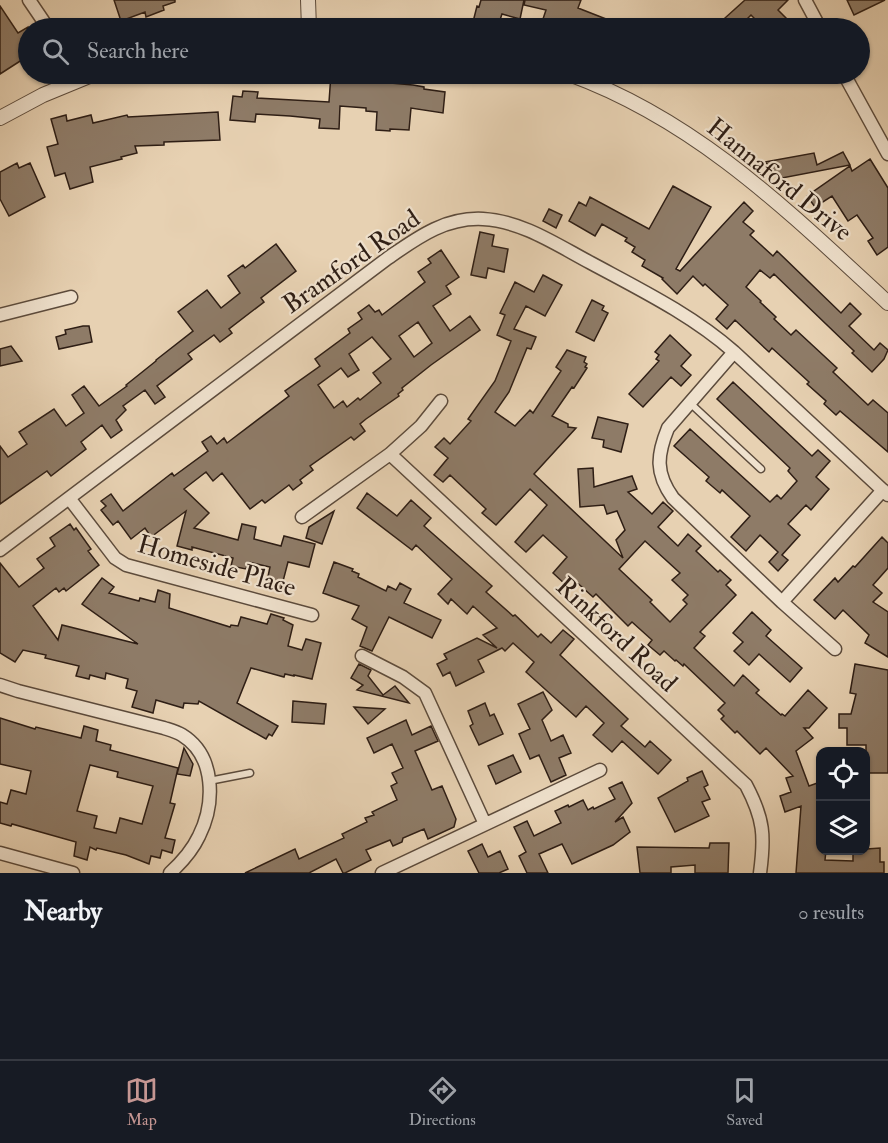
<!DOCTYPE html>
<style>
body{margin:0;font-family:"IM FELL Double Pica",serif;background:#20242c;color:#f1f3f6}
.controls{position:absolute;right:18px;bottom:18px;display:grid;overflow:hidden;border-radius:12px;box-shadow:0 2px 4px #0004}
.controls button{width:54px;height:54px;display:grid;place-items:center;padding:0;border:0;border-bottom:2px solid #363941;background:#171b24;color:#f1f3f6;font:30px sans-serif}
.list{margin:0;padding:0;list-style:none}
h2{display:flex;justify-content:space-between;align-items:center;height:78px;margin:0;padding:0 24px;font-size:26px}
h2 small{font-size:20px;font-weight:400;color:#9ea1a6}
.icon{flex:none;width:33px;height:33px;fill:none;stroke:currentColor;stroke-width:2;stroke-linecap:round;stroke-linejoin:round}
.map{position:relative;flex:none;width:888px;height:873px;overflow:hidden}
.search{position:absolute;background:#171b24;box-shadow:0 2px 4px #0004;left:18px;right:18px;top:18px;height:66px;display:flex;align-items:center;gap:15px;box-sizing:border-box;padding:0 21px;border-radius:33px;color:#9ea1a6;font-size:22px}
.sheet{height:186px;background:#171b24}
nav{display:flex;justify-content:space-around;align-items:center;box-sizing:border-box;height:84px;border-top:2px solid #363941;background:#171b24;font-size:16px;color:#9ea1a6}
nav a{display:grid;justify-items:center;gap:3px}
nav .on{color:#c59692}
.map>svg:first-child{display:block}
.building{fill:#8e7b67;stroke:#2e1e15;stroke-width:1.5;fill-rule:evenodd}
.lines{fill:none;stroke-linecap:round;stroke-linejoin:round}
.service-casing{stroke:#5c4b3c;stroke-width:9}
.minor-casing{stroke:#5c4b3c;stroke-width:15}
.tertiary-casing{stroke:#5c4b3c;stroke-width:16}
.service{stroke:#efe1cd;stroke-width:6}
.minor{stroke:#efe1cd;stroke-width:12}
.tertiary{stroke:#efe1cd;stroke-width:14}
.labels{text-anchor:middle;stroke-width:4.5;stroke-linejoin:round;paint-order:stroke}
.street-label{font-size:26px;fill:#2e1e15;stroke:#efe1cd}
</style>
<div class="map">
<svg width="888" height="873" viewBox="0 0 888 873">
<rect width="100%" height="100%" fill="#e7d1b2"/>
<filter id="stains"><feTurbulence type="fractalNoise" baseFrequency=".00333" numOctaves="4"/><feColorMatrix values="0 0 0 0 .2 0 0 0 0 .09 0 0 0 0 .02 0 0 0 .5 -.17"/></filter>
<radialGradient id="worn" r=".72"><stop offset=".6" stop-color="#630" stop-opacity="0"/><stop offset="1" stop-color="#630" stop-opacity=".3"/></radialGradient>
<!-- building -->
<path class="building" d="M114,0H175V2L163,6L164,10L146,17L145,12L121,21Z
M481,0H524L520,19L502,14L498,26L473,22L477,6L479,7Z
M525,0H581L578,8L629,28H540L546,10L524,5Z
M745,0H788L778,10L786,18L775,28H764L751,15L738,28H734L725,18Z
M847,0H885L854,15Z
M0,6L18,33L28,27V56L0,74Z
M331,74H378L377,80L379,82L413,85L424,87V89L445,92L443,113L411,108L409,130L390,129V131L376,130L377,112L366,111V108L340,106L339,129L319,128L320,119L290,116L256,114L255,122L230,120L233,96L242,97L243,91L258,92L257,98L329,102Z
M218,112L220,140L164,142V145L135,146L137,153L121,157L122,159L90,167L93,182L70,189L65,173L55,176L47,147L58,144L51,119L66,115L67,121L91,115L93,123L127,115L128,117Z
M843,152L850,165L782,178L765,162L814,153L817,165Z
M870,159L888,188V247L877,255L868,241L873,238L857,215L848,221L832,196L815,207L807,196L850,166L852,171Z
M17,163L19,168L30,163L45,197L9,216L0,199V172Z
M673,186L711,207L676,269L680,271L744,202L753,211L743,222L754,231L750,235L773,256L777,251L841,313L850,303L861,314L849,326L874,350L880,343L888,350L884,359L872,372L852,353L854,351L774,274L770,278L760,270L746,287L761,301L760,302L776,317L774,319L791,335L796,330L837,368L833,372L868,405L873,400L888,413V452L840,411L836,415L824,404L826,401L807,384L809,382L772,348L769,352L735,320L727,329L716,319L728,305L705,284L703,286L693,276L677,294L662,279L663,278L642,266L645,260L632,252L635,247L625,241L627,238L602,224L595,236L569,221L579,202L586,206L590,197L649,229Z
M549,209L562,215L556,228L543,221Z
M480,232L494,235L492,246L508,249L504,272L488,268L486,278L471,275Z
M276,244L296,271L261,298L264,302L229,329L232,333L220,342L214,335L188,354L192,359L157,386L165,397L155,404L145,390L123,406L126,410L116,420L122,430L111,438L102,425L81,442L86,449L51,476L47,471L0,504V446L8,457L27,444L19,432L54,409L66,426L84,413L72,395L84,386L99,406L127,386L126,385L156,361V360L193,331L178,312L207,290L221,308L240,293L228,276L243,265L245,268Z
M441,250L459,277L446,286L451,294L433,306L450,331L470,316L480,330L431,365L402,388L403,390L398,394L399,396L366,419L360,424L365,431L354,440L351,437L310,466L313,470L300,480L302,483L293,490L289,485L265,503L262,500L250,509L222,473L213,481L206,472L184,489L209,513L194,528L238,540L242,524L256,527L254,539L281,546L284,536L315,544L309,567L288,562L281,589L266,586L270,567L248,562L246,569L231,566L233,558L192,547V550L177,546L186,511L151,537L145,528L131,539L118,521L113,525L101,510L106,506L101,501L111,494L123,511L172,473L174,476L208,451L202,442L211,436L217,444L224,438L227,443L289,396L285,391L320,366L315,359L350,333L348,329L362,319L358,313L369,305L375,312L379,310L382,315L425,282L418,272L431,263L428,259ZM418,322L432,343L414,357L399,336ZM372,337L391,359L373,373L381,383L360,400L358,398L347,407L343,401L334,408L318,385L341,368L348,377L359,370L349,354Z
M543,275L562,285L545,316L526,306L514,329L536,337L531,349L527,348L509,392L495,412L515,426L530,410L533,413L561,371L556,367L567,350L586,357L584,362L587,364L585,367L587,368L574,388L572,387L552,416L568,424V427L576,428L534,474L623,558L616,540L625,530L617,511L607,514L604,505L580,507L578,469L593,468L594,487L632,476L637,489L628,492L652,514L663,502L673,511L658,527L678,546L688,534L701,546L696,551L718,572L720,570L731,580L726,585L736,595L700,632L705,636L694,648L734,686L743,675L759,690L756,693L781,715L782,714L785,716L808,690L827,708L809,728H804L813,738L796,751L809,786L820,782V850H826L825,860L853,861V850L880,848V862H884V873H796L801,806L785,812L780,796L791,792L786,778L793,776L766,748L760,754L737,731L735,733L721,719L724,716L718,710L725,703L684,664L683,666L676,660L675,661L664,651L660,655L648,645L652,640L632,622L628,626L596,594L593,597L572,578L566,585L553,573L567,557L543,535L526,552L515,542L547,505L530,489L496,525L482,513L486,509L450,475L443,482L434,475L448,458L435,447L444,438L450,444L471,421L468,419L495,381L511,341L497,335L505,315L500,313L515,282L534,292ZM645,541L680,573L672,580L688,595L683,600L687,604L670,622L650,602L652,600L619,569Z
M592,300L604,306L602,310L608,313L594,341L576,332Z
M83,326H89L92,342L59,349L56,337L66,334L65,330Z
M670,335L691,355L681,366L691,375L681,386L671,377L643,407L629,394L659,361L656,359L659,355L655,352Z
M11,346L22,361L0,366V349Z
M733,382L812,456L818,450L830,461L816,477L829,489L811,510L806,505L788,524L800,535L782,555L788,560L778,571L769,562L778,552L760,535L746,551L731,537L750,516L722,490L720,493L706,481L709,477L674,446L690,429L770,502L777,495L781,499L797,481L788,471L790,468L717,399Z
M598,417L628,424L621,452L603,447L604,440L592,438Z
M367,493L397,516L411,500L431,518L424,526L492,586L486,592L513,616L515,615L538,637L541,634L551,643L563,630L574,639L560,655L628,719L621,726L645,747L650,741L671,760L658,774L622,741L612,752L593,735L604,723L586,706L576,717L526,672L534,662L513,643L505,651L502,648L478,660L484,672L456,686L450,672L443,676L437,664L447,659L444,654L477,638L497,648L483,635L497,628L473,606L467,614L451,599L448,604L438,594L452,579L416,545L412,550L357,508Z
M334,511L322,544L306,538L309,527Z
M70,524L74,530L76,528L91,549L88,551L99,565L66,591L64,588L59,592L56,588L33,606L58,640L62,625L138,644L82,604L102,578L114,587L109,593L139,601L140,598L155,602L158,590L170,594L169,608L230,627L231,625L238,626L241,617L267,624L271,614L284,618L283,620L293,625L288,646L302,650L306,639L321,643L312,679L294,675V676L285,674L284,677L251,668L237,703L278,726L272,736L269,734L266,739L199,701L198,704L184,703L183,708L156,700L153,713L132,707L137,691L126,688L128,679L106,673L105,679L90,675L89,679L76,676L79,666L45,658L46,655L23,650L15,662L0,653V563L19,587L44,568L37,559L55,546L50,538Z
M882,537L888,543V568L873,585L882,593L873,602L888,612V657L865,643L869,635L843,610L835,619L814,600L835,578L838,582L853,566L855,567Z
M334,562L353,569L352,571L359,574L358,577L386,591L388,586L396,590L400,583L411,589L404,603L441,620L432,638L389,617L372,651L360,646L367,627L352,619L359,606L323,593Z
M752,612L771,630L766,636L802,668L790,682L759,654L749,665L734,651L743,642L733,633Z
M359,664L371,670L368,676L383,695L395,686L409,703L357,690L363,685L351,678Z
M855,664L888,670V773H866V745H847V728H839V714H851L856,694L850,693Z
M543,692L552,710L542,720L551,741L563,735L571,753L559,758L566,775L551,782L539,755L530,759L519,734L530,729L518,704Z
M293,701L326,704L324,724L292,722Z
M485,703L490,716L494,714L503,734L479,745L470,726L473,724L468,711Z
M354,707L385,709L368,724Z
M0,718L35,729L36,727L81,738L84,726L98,730L96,741L111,745L110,750L178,768L170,803L175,804L165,838L175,840L172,853L162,850L160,858L151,856L149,864L126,855L97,848L96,850L90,847L87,860L74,856L76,842L12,824L11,826L0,823V802L7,804L11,790L26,794L31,771L0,764ZM90,765L118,772L117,777L153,786L142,824L120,818L116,833L94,828L97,816L77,811Z
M406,720L412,735L431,726L438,741L415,751L432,790L442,786L456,819L454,827L428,839L424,829L403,838L402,842L393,846L390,840L366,850L371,860L345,873H343L336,859L309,873H245L295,849L299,859L344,838L342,834L367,822L365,818L374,815L372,812L397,800L391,786L397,783L392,773L403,768L392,744L374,753L367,738Z
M184,748L193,764L190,776L177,774Z
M513,755L521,772L496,784L488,766Z
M702,771L708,785L704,787L710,799L702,802L709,816L675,832L658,798L688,781L687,778Z
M622,782L632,803L615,822L623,817L630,832L613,845L572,864L562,844L539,854L548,873H527L519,856L526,852L514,827L527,821L534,836L561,823L555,811L568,805L569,807L583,800L588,810L593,807L594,809L615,799L609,788Z
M710,843H729L728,873H695V865L671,867V873H640L637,847L709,848Z
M482,844L488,857L500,851L508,869L499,873H479L468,851Z"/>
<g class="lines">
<defs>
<path id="service" d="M690,403L761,469
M209,781L250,773"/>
<path id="minor" d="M29,0L48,28
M805,0L820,28
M844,74L888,154
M0,315L71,297
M734,352L668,428C657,455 655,473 673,498L782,602L883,490
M390,454L746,785C764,819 765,836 760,873
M69,498L115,558L126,565L312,615
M302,517L390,454L421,426L441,401
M0,550L388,258C417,238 445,217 483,219C522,221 557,245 591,263C641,290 692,315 734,352L888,495
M782,602L835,649
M362,656L403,677L425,693L485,824
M0,685L18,691L164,728C170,730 177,732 182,735C216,756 215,804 199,836C192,851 182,862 170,873
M0,853L73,873
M382,873L600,770"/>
<path id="tertiary" d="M308,0L309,28
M569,74C698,121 789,212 888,303
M0,118L43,95L94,74"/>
</defs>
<!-- service casing -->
<use href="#service" class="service-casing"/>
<!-- minor casing -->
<use href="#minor" class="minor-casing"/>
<!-- tertiary casing -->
<use href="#tertiary" class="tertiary-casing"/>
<!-- service -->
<use href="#service" class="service"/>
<!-- minor -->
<use href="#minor" class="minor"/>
<!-- tertiary -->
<use href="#tertiary" class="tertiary"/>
</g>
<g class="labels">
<!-- street labels -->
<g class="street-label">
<text transform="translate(780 179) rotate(39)" y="9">Hannaford Drive</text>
<text transform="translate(351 261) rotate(-35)" y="9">Bramford Road</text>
<text transform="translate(217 565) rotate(16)" y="9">Homeside Place</text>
<text transform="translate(617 634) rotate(43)" y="9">Rinkford Road</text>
</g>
</g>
<rect width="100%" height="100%" filter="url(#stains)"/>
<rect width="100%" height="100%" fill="url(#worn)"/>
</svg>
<div class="controls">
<button><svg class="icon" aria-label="locate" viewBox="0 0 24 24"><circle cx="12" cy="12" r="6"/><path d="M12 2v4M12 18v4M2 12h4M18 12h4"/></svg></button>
<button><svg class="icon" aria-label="layers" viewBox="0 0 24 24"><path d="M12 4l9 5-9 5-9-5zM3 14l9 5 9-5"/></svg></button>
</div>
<div class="search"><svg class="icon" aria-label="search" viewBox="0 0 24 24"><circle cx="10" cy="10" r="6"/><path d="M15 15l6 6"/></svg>Search here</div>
</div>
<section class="sheet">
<h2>Nearby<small>0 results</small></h2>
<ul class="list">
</ul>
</section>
<nav>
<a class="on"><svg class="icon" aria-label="map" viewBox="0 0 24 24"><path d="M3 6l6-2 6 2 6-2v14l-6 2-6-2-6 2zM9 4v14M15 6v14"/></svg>Map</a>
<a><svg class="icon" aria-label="directions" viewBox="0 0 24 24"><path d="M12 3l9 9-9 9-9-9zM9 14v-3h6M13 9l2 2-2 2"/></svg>Directions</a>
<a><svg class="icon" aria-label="saved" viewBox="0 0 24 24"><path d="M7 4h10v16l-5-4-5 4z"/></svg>Saved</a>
</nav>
